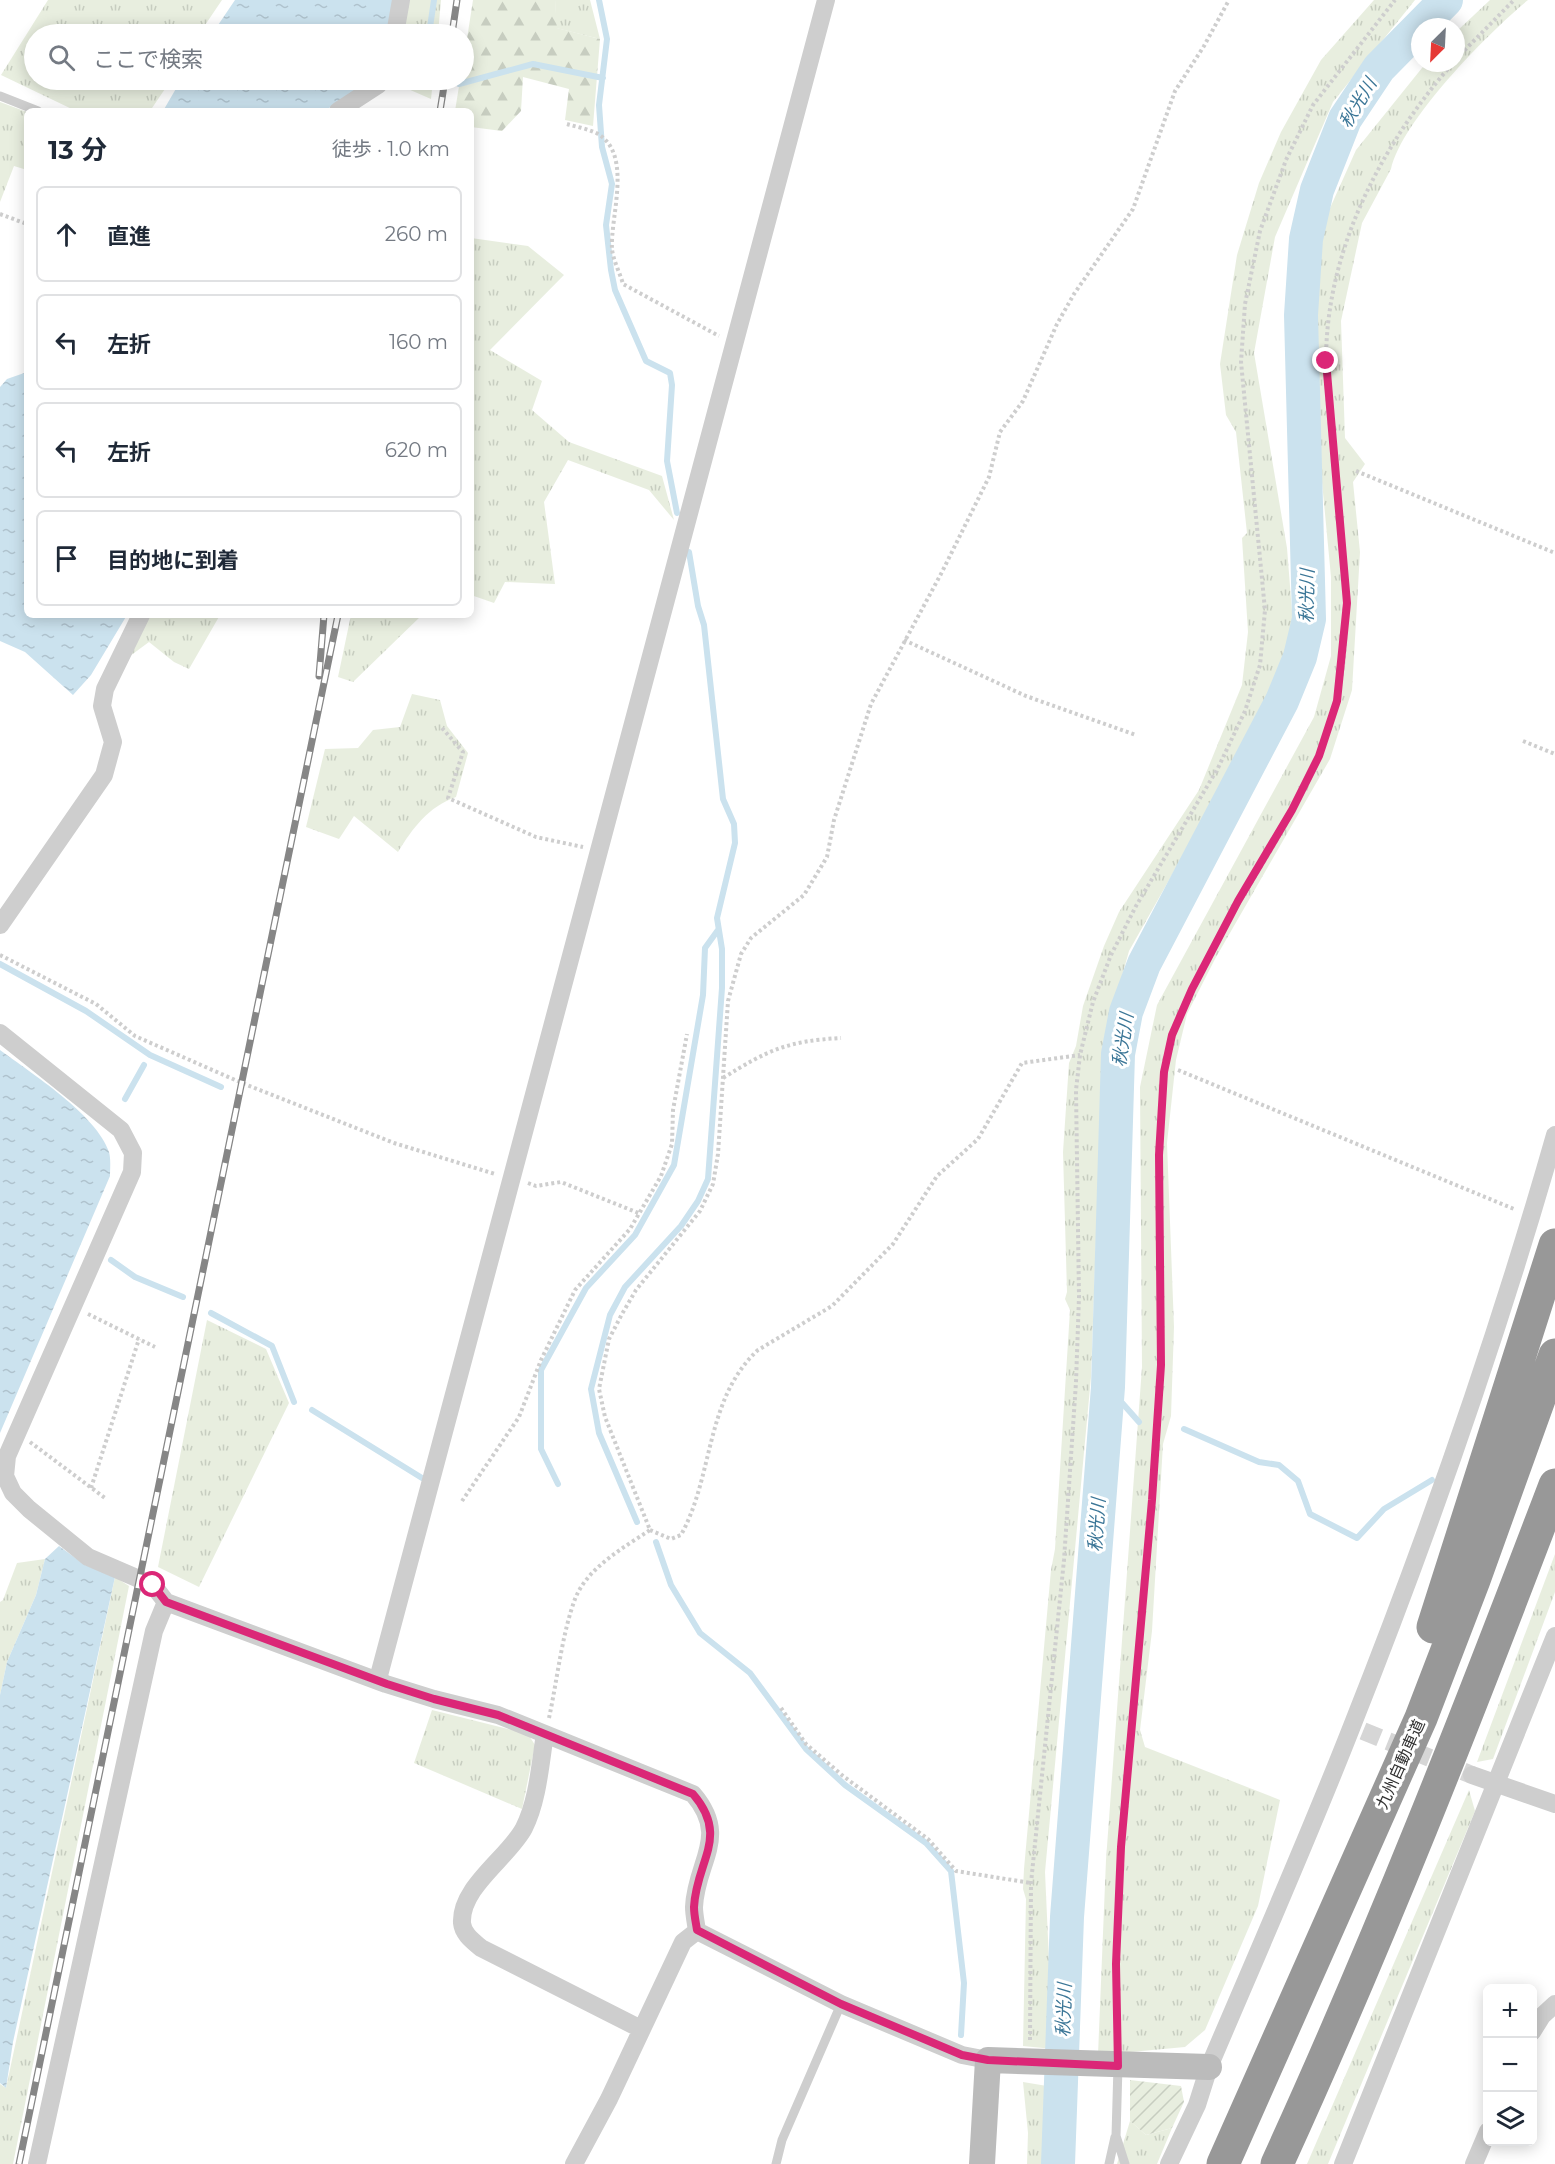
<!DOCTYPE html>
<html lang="ja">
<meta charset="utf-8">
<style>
body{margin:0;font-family:Montserrat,"Noto Sans JP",sans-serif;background:#f6f6f7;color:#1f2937}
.controls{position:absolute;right:18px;bottom:18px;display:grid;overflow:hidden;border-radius:9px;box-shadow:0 3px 15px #0003}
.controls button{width:54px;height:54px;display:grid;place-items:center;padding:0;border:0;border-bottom:2px solid #e0e1e3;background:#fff;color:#1f2937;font:30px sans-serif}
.compass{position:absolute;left:1411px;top:18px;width:54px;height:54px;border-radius:50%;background:#fff;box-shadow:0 3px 15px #0003;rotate:204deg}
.stop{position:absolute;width:18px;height:18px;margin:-14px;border:4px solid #db2777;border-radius:50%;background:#fff}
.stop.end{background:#db2777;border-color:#fff;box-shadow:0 2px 6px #0008}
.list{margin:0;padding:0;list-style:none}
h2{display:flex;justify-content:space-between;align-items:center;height:78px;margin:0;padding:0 24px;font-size:26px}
h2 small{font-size:20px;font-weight:400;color:#747a83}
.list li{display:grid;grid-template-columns:39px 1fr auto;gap:18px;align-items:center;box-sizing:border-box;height:96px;margin:0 12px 12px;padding:0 12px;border:2px solid #e0e1e3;border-radius:9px}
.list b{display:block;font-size:22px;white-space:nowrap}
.list em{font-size:20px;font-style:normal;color:#747a83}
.icon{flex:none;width:33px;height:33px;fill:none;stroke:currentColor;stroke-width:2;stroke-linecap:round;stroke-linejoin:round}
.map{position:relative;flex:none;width:1555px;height:2164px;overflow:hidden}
.search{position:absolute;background:#fff;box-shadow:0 3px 15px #0003;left:24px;top:24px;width:450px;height:66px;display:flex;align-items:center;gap:15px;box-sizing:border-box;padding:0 21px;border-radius:33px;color:#747a83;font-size:22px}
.panel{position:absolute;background:#fff;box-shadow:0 3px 15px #0003;left:24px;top:108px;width:450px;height:510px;border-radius:9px}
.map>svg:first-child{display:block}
.grass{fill:url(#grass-tufts)}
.forest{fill:url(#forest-firs)}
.garden{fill:url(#garden-furrows)}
.water{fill:url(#water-ripples)}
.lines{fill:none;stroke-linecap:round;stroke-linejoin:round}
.stream{stroke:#cbe2ee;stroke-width:6}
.river{stroke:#cbe2ee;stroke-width:34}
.street-tunnel{stroke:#d6d6d6;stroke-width:18;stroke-dasharray:18 9;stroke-linecap:butt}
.path{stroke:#cecece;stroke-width:4;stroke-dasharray:3 3;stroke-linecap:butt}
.lane{stroke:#cecece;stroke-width:9}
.street{stroke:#cecece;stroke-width:18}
.secondary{stroke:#bbb;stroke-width:26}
.highway{stroke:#989898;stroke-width:33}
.rail-casing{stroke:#868686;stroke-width:7}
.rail{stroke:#fff;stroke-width:4.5;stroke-dasharray:14;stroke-linecap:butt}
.route{stroke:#db2777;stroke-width:8}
.labels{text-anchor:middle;stroke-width:6;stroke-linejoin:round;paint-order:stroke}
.street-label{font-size:16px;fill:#313131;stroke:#fff}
.water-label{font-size:18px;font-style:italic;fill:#3b7697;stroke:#fff}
</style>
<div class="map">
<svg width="1555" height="2164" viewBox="0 0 1555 2164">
<defs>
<pattern id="grass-tufts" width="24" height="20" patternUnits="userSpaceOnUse" patternTransform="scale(1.5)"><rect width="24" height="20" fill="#e8eedf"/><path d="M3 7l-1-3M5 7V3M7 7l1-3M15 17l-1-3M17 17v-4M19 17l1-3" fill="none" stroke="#c7cdc0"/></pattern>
<pattern id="forest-firs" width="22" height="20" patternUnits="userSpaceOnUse" patternTransform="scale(1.5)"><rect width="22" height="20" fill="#e8eedf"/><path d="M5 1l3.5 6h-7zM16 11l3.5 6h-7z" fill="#c7cdc0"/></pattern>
<pattern id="garden-furrows" width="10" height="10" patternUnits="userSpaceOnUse" patternTransform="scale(1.5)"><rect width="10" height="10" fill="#e8eedf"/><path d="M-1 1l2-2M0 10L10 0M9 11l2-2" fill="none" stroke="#c7cdc0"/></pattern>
<pattern id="water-ripples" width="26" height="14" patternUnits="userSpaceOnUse" patternTransform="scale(1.5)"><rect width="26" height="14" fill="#cbe2ee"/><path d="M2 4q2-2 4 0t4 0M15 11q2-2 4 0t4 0" fill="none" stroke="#afc2cd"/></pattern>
</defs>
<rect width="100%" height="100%" fill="#fff"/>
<!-- grass -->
<path class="grass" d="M48,0H222L199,34H34V80H171L150,111H76L1,75Z
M409,0H441L438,34H402Z
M555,0H590L600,39L556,28Z
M1374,0H1415L1333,102L1275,237L1254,353L1287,548L1293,624L1274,694L1129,951L1103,1044L1091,1377L1045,1872L1053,2049L1023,2046L1026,1899L1023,1889L1024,1869L1051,1570L1055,1549L1070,1310L1065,1299L1067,1292L1063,1152L1069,1063L1076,1046L1083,1006L1104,946L1119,912L1199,790L1242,685L1248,632L1242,538L1247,533L1236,432L1226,415L1220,364L1237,255L1259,183L1281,132L1321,60Z
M1490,0H1528C1489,32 1402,120 1391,169L1362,223L1341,321L1345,438L1365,464L1353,482L1360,552L1352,690L1330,759L1215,959L1187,1014L1176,1060L1167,1143L1174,1327L1171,1416L1163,1444L1152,1631L1140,1730L1145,1747L1280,1800L1258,1906L1205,2030L1185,2047L1098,2055L1106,1860L1142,1367L1140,1087L1157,1005L1314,717L1331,656V577L1308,334L1318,235L1356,150L1426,63H1456V32Z
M392,80H433L431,99L392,82Z
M0,102L27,112V170L14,166L0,202Z
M471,238L528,246L564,275L490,350L542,381L532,410L569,442L662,476L674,520L649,490L568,460L544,502L555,584L505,582L494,603L471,595Z
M148,615H220L189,669L174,662L149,642L130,656Z
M351,615H422L353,682L338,677Z
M412,694L440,700L447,726L468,753L456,797C428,807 413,828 398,852L354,816L339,839L306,827L325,749L358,748L373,730L400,727Z
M207,1320L266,1349L289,1403L199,1587L158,1567Z
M1555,1554V1592L1493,1759L1477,1762Z
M45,1559L36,1595L7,1662L0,1695V1602L3,1600L17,1563Z
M115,1577L129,1586L13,2164H0V2084L6,2088Z
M432,1710L528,1734L535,1745L522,1809L414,1763Z
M1469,1790L1475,1811L1328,2164H1307Z
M1023,2082L1047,2086L1043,2164H1027L1028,2133Z
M1130,2121L1146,2135L1172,2128L1157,2164H1117Z"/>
<!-- forest -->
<path class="forest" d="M473,0H555L557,28L600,39L593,126L565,120L569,89L523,77L521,111L502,131L471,127V111H455L460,80H464V58Z"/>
<!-- garden -->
<path class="garden" d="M1130,2080L1181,2086L1184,2102L1172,2128L1146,2135L1130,2121Z"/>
<!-- water -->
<path class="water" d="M235,0H396L388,34H212Z
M181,80H375L324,111H163Z
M27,372V615H127L91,675L73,695L25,652L0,641V387L7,379Z
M0,1050C31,1073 97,1115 109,1152C111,1159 110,1169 110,1176L0,1433Z
M59,1546L85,1565L115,1577L13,2042L6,2088L0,2083V1695L7,1662L36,1595L45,1559Z"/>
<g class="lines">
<!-- stream -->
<path class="stream" d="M599,0L607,39L599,105L602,147L612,184L606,225L611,270L615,290L646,361L670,373L672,385L667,461L677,513
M429,34L434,0
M418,80L420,83L430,84
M459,84L533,64L603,78
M0,964L86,1011L150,1055L221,1087
M125,1099L144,1065
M111,1260L135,1277L183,1297
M211,1313L272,1346L294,1402
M1108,1387L1139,1422
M312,1410L422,1478
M1184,1429L1259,1462L1279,1465L1298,1481L1310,1514L1357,1538L1384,1509L1432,1480
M558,1484L541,1449V1370L586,1288L635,1235L674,1165L703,995L705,948L718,930
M637,1522L599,1433L591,1389L610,1315L625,1287L681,1226L698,1201L708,1179L722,988V949L717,918L735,843L734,824L723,799L704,625L698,606L689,552
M656,1542L671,1585L700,1633L750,1673L806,1749L845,1785L926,1843L951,1871L964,1983L961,2035"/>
<!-- river -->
<path class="river" d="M1058,2164L1067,1917L1108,1387L1118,1054L1126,1012L1144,964L1282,701L1300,657L1309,619L1301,315L1306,239L1317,190L1345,119L1379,68L1446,0"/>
<!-- street-tunnel -->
<path class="street-tunnel" d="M1363,1731L1472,1775"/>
<!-- path -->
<path class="path" d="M1456,59L1514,0
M567,124C577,127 589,129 598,134C633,155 610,217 612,249C613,260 620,273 623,284L719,336
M0,214L27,224
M1356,471L1555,553
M904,640L1026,696L1136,735
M442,728L463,752L448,798L536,837L583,847
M1523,741L1555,754
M0,955L96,1004L135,1036L242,1083L394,1143L495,1174
M1178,1070L1514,1209
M723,1078C768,1050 787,1041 841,1038
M528,1183L536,1186L561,1182L641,1214
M88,1314L155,1347
M30,1442L105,1498
M91,1488L139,1339
M462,1501L519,1417L541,1360L575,1290L630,1229L661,1176L672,1144L673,1110L687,1034
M650,1530L671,1539L681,1535C714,1475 705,1399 758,1350L832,1306L893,1244L937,1176L978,1139L1022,1063L1080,1055
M781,1708L806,1744L843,1776L928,1839L956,1871L1031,1883
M549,1718C557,1681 562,1634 575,1599C587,1568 623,1548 650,1530L605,1417L599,1389L609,1339L622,1314L636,1290L700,1211L713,1184L718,1154L728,1001L741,954L751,938L804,895L827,857L834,820L871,704L942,572L989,477L1000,432L1023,401L1057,324L1074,294L1133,209L1175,91L1204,46L1229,0
M1030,2040L1031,1883L1064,1560L1076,1382L1079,1297L1076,1090L1080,1055L1093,1002L1111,955L1136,906L1218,768L1245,711L1260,665L1265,610L1241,362L1245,304L1260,231L1286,160L1313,105L1395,0
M1117,2043C1114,1992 1117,1940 1119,1888C1127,1713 1157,1539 1161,1363C1163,1280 1156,1197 1161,1115C1163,1088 1163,1060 1173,1033C1213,920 1311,816 1337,701C1353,630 1344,556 1336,485C1332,444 1326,402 1326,361C1326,250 1381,145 1453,63"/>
<!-- lane -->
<path class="lane" d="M0,96L38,111
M1118,2066L1116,2136L1125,2164
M776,2164L782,2140L841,2004
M1109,2164L1115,2137"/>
<!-- street -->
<path class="street" d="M395,34L401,0
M338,111L378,85L381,80
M0,925L104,775L113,742L102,706L105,689L141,615
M0,1033L121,1130L133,1153L132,1172L7,1456L5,1476L13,1493L29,1509L88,1557L153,1585L166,1602L386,1684L434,1699L498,1715L693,1794C730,1837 696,1861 694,1907C694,1915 696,1923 697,1931
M378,1679L826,0
M545,1734C540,1765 538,1800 524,1828C509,1857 460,1887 462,1923C463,1934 473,1941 481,1948L641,2029
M1472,1775L1555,1804
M697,1931L841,2004L962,2055L988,2060
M1532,2032L1542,2016L1555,2004
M37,2164L154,1631L166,1602
M574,2164L609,2099L683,1942L697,1931
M1169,2164L1197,2105L1209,2067C1257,1954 1307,1841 1352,1726C1429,1532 1498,1335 1555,1135
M1343,2164L1555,1636
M1474,2164L1488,2131"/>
<!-- secondary -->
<path class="secondary" d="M982,2164L988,2060L1209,2067"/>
<!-- highway -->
<path class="highway" d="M1433,1627L1555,1245
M1223,2164L1421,1718L1474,1580L1555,1355
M1277,2164C1379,1941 1468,1714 1555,1485"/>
<defs>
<path id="rail" d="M452,34L457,0
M440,111L445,80
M319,676L324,615
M19,2164L338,615"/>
</defs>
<!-- rail casing -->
<use href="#rail" class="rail-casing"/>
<!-- rail -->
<use href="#rail" class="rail"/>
</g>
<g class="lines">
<!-- route -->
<path class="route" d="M153,1585L166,1602L387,1684L434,1699L498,1715L693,1794C730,1837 696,1861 694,1907C694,1915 696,1923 697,1930L841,2004L962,2055L988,2060L1118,2066L1116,1964L1121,1847L1152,1500L1161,1365L1159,1155L1164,1072L1172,1035L1192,989L1238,901L1292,810L1319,756L1337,701L1347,603L1326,361"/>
</g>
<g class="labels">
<!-- street labels -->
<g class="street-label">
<text transform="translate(1400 1764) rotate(-66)" y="6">九州自動車道</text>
</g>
<!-- water labels -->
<g class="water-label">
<text transform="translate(1358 103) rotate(-59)" y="6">秋光川</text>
<text transform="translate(1307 596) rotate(-89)" y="6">秋光川</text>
<text transform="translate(1123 1040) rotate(-81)" y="6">秋光川</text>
<text transform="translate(1097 1525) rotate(-86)" y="6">秋光川</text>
<text transform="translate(1064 2010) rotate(-88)" y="6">秋光川</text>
</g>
</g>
</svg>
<div class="controls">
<button>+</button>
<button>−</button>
<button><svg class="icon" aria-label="layers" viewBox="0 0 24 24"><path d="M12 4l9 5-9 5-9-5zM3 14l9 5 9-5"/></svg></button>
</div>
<svg class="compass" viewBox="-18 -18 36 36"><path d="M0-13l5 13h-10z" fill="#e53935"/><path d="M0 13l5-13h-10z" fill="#747a83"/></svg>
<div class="stop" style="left:153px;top:1585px"></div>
<div class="stop end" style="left:1326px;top:361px"></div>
<div class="search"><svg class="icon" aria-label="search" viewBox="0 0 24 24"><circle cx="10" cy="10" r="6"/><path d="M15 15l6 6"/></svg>ここで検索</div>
<section class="panel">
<h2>13 分<small>徒歩 · 1.0 km</small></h2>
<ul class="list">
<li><svg class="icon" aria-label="ahead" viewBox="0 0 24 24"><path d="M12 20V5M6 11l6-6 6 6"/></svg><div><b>直進</b></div><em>260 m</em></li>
<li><svg class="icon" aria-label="left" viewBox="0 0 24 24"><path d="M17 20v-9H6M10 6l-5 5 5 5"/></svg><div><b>左折</b></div><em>160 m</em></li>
<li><svg class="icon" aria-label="left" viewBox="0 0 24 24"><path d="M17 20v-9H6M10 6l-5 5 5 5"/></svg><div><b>左折</b></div><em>620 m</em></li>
<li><svg class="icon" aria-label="arrive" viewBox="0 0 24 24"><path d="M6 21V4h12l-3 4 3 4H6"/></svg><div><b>目的地に到着</b></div></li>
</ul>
</section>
</div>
